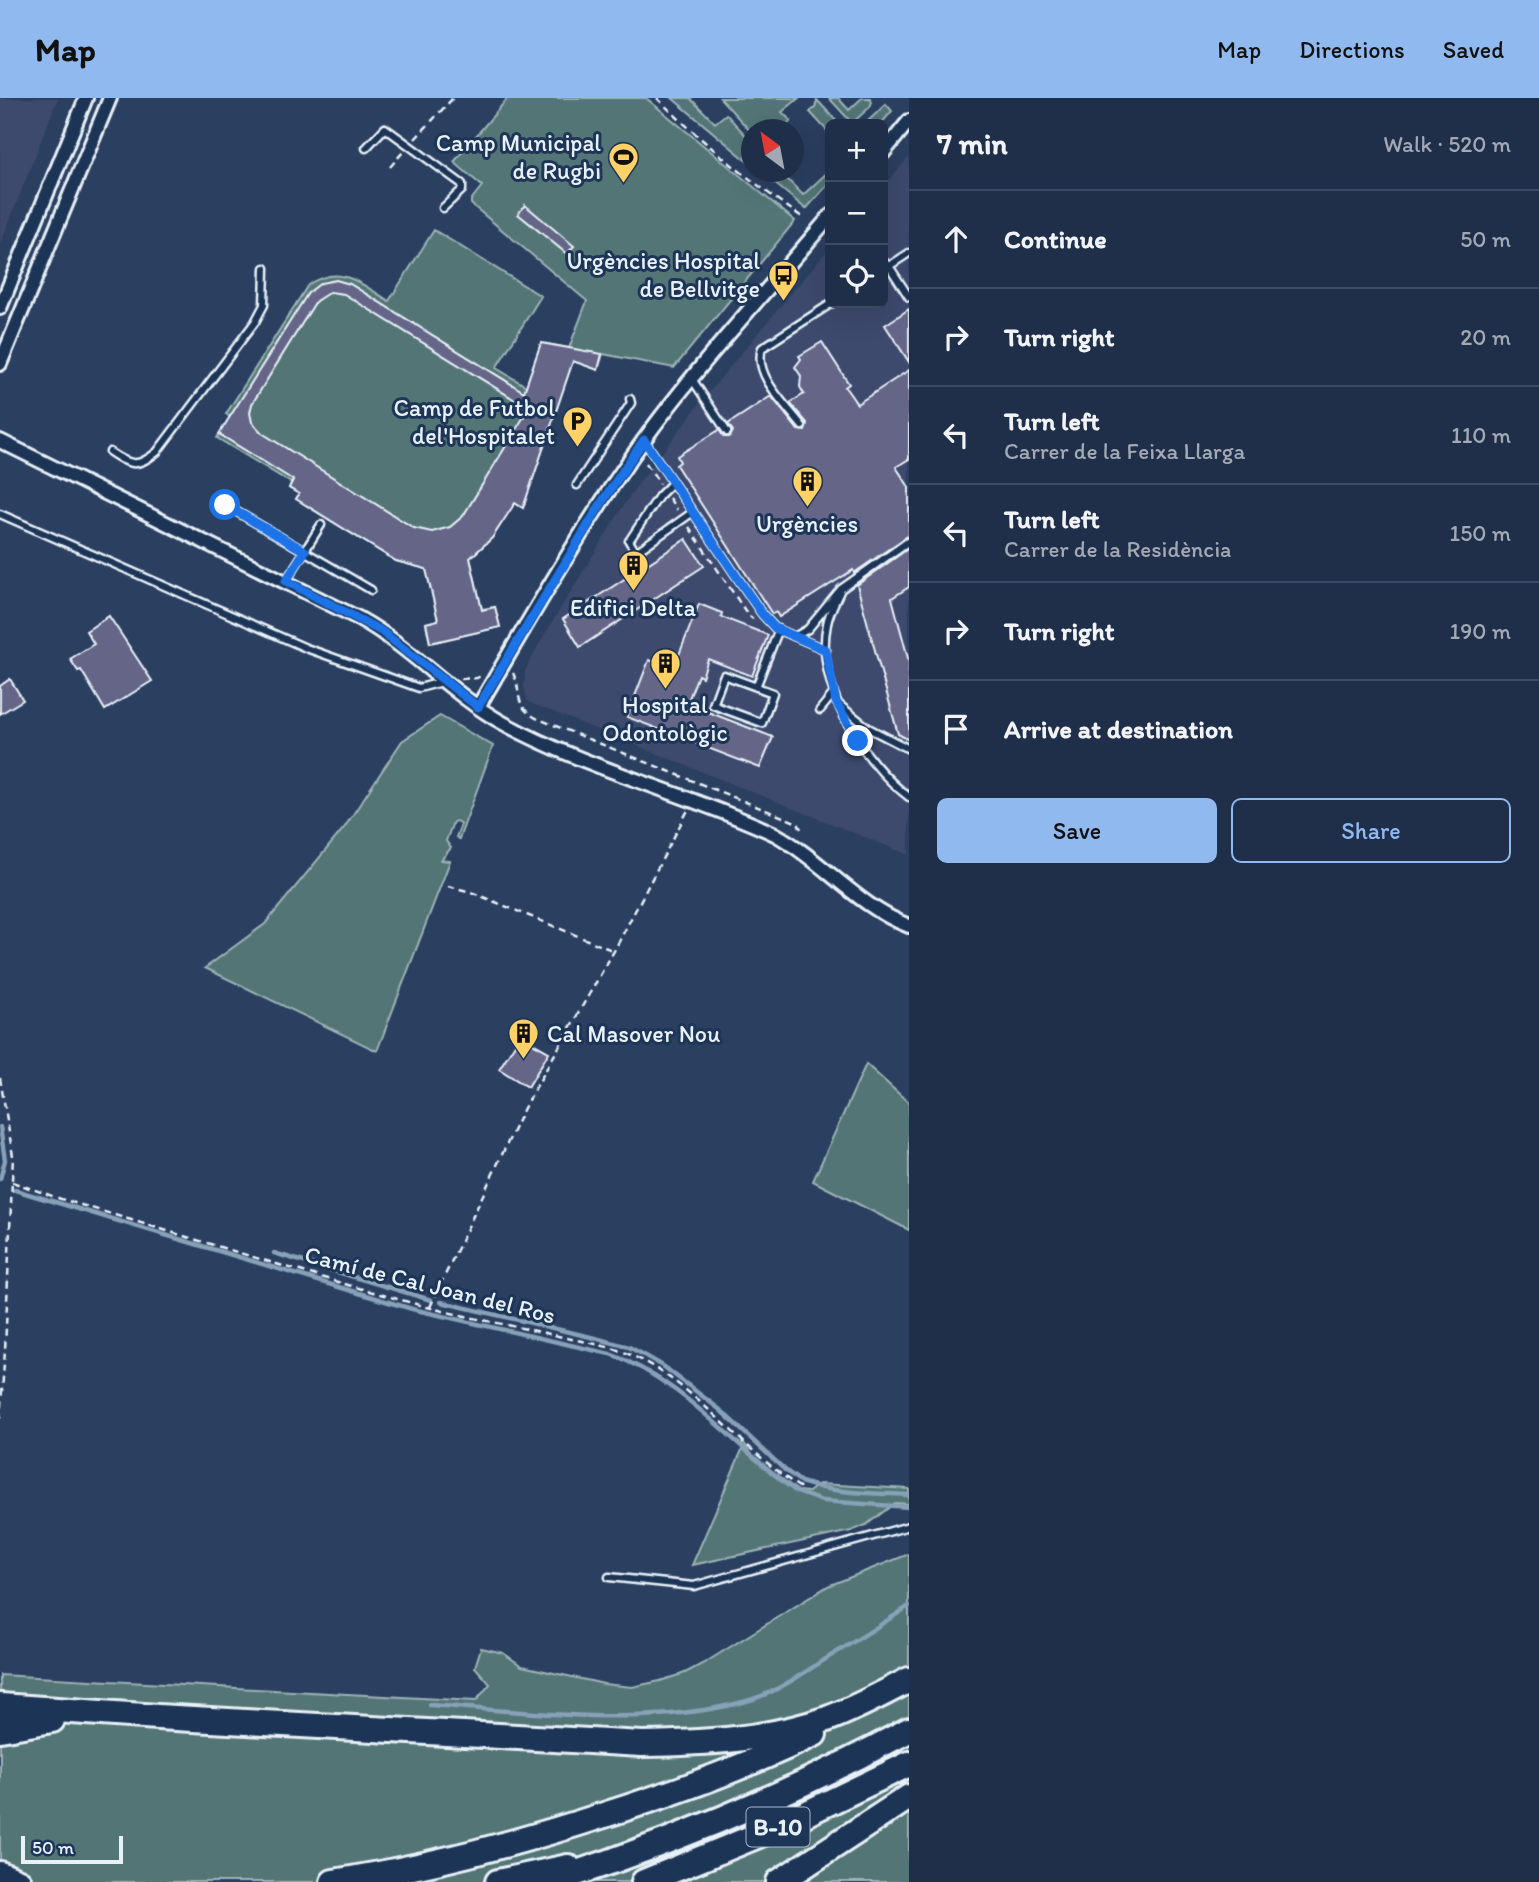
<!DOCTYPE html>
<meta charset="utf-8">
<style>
body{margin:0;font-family:Itim,sans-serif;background:#2d3b53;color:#f1f3f6}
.controls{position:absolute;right:21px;top:21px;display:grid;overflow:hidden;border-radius:10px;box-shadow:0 7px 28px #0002}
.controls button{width:63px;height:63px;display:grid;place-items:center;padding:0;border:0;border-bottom:2px solid #3d4a61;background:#202f49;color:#f1f3f6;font:35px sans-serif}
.compass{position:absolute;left:741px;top:21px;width:63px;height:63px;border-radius:50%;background:#202f49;box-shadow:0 7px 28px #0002;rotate:328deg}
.scale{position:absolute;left:21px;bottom:18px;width:102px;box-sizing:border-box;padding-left:7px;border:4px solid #e8f1f8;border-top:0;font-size:19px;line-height:24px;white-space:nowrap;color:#e8f1f8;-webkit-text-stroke:5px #1d3557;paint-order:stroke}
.stop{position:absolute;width:21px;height:21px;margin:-16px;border:5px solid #1a73e8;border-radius:50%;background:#fff}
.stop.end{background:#1a73e8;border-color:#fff;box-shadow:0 2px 7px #0008}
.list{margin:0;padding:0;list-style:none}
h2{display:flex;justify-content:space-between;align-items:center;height:91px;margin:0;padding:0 28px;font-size:30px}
h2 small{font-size:23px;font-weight:400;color:#a2a9b4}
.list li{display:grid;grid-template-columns:46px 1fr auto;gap:21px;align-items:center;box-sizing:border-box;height:98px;padding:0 28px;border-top:2px solid #3d4a61}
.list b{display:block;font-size:26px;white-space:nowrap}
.list p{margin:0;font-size:23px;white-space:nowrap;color:#a2a9b4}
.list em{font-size:23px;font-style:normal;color:#a2a9b4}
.actions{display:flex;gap:14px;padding:21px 28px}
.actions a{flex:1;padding:16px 0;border:2px solid #90b9f0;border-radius:10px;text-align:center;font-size:24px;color:#90b9f0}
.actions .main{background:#90b9f0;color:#111}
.icon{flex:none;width:38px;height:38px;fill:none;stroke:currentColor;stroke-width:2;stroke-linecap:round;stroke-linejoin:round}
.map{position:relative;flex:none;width:909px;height:1784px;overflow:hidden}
header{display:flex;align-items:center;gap:42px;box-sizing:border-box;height:98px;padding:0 35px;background:#90b9f0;color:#111}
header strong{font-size:33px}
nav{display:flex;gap:38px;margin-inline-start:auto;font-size:24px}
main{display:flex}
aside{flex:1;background:#202f49}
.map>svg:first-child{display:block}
.built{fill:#3c4a6d}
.green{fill:#527575;stroke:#9db3b6;stroke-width:2}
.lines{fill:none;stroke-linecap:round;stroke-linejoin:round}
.stream{stroke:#87a1b8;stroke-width:4.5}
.building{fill:#656588;stroke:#e8f1f8;stroke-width:2;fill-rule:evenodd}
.lane-casing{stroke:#e8f1f8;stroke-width:11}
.street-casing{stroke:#e8f1f8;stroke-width:18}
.highway-casing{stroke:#e8f1f8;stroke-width:30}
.path{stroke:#e8f1f8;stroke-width:2.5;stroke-dasharray:7 5;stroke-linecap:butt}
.lane{stroke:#1d3557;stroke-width:6}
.street{stroke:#1d3557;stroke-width:12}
.highway{stroke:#1d3557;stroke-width:24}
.route{stroke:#1a73e8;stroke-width:9}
.labels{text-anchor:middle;stroke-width:6;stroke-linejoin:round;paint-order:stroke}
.shield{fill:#1d3557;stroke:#abb9c8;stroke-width:2}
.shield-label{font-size:23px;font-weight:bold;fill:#e8f1f8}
.poi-label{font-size:24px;fill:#e8f1f8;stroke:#1d3557;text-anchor:end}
.street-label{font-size:24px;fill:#e8f1f8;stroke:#1d3557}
</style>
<header>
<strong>Map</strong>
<nav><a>Map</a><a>Directions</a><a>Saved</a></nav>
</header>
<main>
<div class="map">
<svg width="909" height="1784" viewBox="0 0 909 1784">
<rect width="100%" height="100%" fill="#2b3f61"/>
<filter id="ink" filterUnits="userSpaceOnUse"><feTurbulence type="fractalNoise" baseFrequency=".0143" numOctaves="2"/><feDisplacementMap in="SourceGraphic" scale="14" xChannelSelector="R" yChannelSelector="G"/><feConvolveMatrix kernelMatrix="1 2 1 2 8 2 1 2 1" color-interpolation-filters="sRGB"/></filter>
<g filter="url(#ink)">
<!-- built -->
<path class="built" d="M0,0H58L0,147Z
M909,59V757L528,604L524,589L525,573L540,544L630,397L704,300L830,149V205H883V89Z"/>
<!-- green -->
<path class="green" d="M508,0H646L795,123L674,270L603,256L598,272L573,263L523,410L514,405L492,440L470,460L482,511L495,509L500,529L430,545L426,525L438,522L426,471L396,463L296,401L299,396L289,390L291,385L217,340L230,319L226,316L308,187C340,165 361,186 389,203L434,132L541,198L496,270L526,288L541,245L569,250L587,203L471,106V102L482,88L454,64Z
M672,0H690L715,25L726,16L751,43V66Z
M720,0H799L782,14L791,23L782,31L752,32L751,34Z
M829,0H838L849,12L862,0H870L872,4L870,9L852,25Z
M817,2L839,26H830V36L810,14L815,10Z
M886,6L892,13L881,26H865Z
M830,72V84L806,111L761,74H780L803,97Z
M440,618L493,648L459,741L456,739L461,726L456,723L453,724L446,743L451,750L441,762L450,763L377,953L205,870L265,826L344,730L402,643Z
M866,966L909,1005V1132L813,1083Z
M742,1342L754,1360L798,1393L809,1394L819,1386L909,1391V1406L895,1405L866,1427L851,1433L692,1467L742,1352Z
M909,1456V1784H0V1577L476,1603L490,1586L475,1569L481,1550L503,1555L522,1568L604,1586L632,1589L660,1583L685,1575L706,1564L828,1488Z"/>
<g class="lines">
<!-- stream -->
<path class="stream" d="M0,1029L5,1062L0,1081
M15,1092L412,1211L610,1256C683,1282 735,1350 797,1394L822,1403L909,1409
M274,1155L431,1202
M441,1204L595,1240L629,1249L644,1257L663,1268L719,1311L785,1372L801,1384C836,1396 872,1395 909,1397
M430,1607C531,1614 645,1630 743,1604C772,1597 799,1578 824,1562C852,1545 881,1527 909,1508"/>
</g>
<!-- building -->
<path class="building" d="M525,107L574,148L567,156L518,116Z
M336,182L350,186L524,294L541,245L602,256L598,272L573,263L523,410L515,405L492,440L470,460L482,512L495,509L500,529L430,545L426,525L438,522L426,471L396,463L296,401L299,396L289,390L293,382L219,336L308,195L321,185ZM330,194L344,196L520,305L519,308L528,312L463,418L450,429L432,434L414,430L262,335L252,324L250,315L252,306L316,203Z
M909,211V264L885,227Z
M822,244L849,286L845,289L857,306L909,272V361L896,369L909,389V437L854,475L853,472L779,519L776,514L772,516L676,367L680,364L677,358L719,332L724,339H730L733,333L728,326L771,298L798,332L805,333L807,325L790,305L804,296L800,289L801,278L795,269L801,261L799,258Z
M686,441L704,468L580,549L563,521Z
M909,450V489L892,500L909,564V642L898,636L857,487Z
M699,506L722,515L721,519L768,537L752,578L708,561L702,579L698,577L687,606L773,639L760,670L627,619L649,562L668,569L670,565L675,567Z
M109,518L152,583L105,612L81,572L78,573L70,561L94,546L86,533Z
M10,581L23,602L0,616V588Z
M520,938L549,954L528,989L499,971Z"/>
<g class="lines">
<defs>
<path id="lane" d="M366,50L385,30L462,86V92L443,110
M883,163L889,168L909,199
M883,172L909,155
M692,281L727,334
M802,328C786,307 753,277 762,250L832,205
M644,342L762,516L775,530L826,552
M110,354C131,368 137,370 157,354L255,224L264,207L265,170
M673,384L659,398L629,443L636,454L693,414
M577,387L631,305L630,301
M225,407L371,492
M0,416L306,550L419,590L442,584
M286,483L321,427
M841,491L909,443
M796,538L808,531L841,491C836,502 829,514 827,526C814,586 863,665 909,699
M724,577L773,595L762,625L713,607Z
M756,589L779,531
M837,605L870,631L909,651
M820,612L834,595
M609,1479L694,1488L909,1428"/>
<path id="street" d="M883,55L909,23
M0,210L86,0
M0,266L110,0
M0,343L360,521C412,550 451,596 503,625C589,672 687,695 775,736C823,763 857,808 909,828
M478,609C531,519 582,428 643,343C700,264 768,192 830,118"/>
<path id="highway" d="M0,1608L158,1619L642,1646C705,1645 767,1642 827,1621C855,1611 882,1596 909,1582
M0,1631L52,1622
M0,1776L19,1784
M333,1784C424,1770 514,1746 601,1718C674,1695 746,1669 814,1636
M498,1784L568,1769
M550,1784C674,1744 794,1694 909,1632
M644,1784L778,1729L909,1666
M779,1784L909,1699"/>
</defs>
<!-- lane casing -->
<use href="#lane" class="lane-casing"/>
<!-- street casing -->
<use href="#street" class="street-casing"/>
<!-- highway casing -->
<use href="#highway" class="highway-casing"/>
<!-- path -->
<path class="path" d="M657,0C702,44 753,86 805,121
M415,41L453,0
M390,69L403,54
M646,365L660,386
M669,400L677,412
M689,429L748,517L753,521
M513,575C523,595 512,606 536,620L798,725L801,731
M461,581L477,580L482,577
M448,788L471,794L614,853
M0,980L13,1058L5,1253L0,1320
M12,1084L61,1101C183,1137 304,1176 427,1209C473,1221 521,1229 567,1240C592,1245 620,1250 643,1263C704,1296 745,1355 804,1392
M430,1209L524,1010L614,853L688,712"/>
<!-- lane -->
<use href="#lane" class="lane"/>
<!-- street -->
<use href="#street" class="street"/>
<!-- highway -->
<use href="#highway" class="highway"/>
</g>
</g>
<g class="lines" filter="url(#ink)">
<!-- route -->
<path class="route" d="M225,407L305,453L286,483L381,533L478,609L604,401L644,342L762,516L775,530L826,552L836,604L858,643"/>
</g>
<!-- icons -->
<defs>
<symbol id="stadium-pin" viewBox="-11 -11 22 30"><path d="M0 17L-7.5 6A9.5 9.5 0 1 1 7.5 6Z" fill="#ffd166" stroke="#1d3557"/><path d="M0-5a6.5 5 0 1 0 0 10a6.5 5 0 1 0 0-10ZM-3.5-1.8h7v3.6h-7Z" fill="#111"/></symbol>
<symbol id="bus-pin" viewBox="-11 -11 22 30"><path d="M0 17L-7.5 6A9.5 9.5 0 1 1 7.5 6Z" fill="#ffd166" stroke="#1d3557"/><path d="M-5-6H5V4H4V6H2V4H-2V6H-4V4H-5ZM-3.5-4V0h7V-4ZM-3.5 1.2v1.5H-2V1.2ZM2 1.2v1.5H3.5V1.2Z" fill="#111"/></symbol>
<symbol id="parking-pin" viewBox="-11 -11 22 30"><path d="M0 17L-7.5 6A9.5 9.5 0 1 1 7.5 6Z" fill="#ffd166" stroke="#1d3557"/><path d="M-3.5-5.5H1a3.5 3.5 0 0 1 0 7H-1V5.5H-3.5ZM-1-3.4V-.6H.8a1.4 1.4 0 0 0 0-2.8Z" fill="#111"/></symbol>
<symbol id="building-pin" viewBox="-11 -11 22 30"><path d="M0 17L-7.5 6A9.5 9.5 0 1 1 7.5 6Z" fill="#ffd166" stroke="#1d3557"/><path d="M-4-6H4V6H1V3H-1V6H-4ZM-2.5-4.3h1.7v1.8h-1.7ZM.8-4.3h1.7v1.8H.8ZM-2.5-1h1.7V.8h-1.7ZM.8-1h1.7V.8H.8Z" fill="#111"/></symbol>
</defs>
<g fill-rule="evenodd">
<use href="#stadium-pin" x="606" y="42" width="35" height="47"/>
<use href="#bus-pin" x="766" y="160" width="35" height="47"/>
<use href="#parking-pin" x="560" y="306" width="35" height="47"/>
<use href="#building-pin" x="790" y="366" width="35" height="47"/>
<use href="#building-pin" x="616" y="450" width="35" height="47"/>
<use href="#building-pin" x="648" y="548" width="35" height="47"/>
<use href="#building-pin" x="506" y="918" width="35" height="47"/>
</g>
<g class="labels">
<!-- shield labels -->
<rect class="shield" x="746.5" y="1709.5" width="63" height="39" rx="5"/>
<g class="shield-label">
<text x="778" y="1737">B-10</text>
</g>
<!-- poi labels -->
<g class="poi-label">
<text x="601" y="53">Camp Municipal<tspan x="601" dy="28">de Rugbi</tspan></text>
<text x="760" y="171">Urgències Hospital<tspan x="760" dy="28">de Bellvitge</tspan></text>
<text x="555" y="318">Camp de Futbol<tspan x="555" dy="28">del'Hospitalet</tspan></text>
<text x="807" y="434" text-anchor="middle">Urgències</text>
<text x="633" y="518" text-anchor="middle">Edifici Delta</text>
<text x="665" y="615" text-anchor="middle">Hospital<tspan x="665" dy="28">Odontològic</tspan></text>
<text x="547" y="944" text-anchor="start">Cal Masover Nou</text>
</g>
<!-- street labels -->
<g class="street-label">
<text transform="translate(430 1187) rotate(14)" y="8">Camí de Cal Joan del Ros</text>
</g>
</g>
</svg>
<div class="controls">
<button>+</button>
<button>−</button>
<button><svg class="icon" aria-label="locate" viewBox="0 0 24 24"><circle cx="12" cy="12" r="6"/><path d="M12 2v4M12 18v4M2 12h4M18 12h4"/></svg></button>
</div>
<svg class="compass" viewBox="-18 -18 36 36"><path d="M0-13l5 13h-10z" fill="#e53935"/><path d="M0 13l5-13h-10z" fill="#a2a9b4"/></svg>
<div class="scale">50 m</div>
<div class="stop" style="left:225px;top:407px"></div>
<div class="stop end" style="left:858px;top:643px"></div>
</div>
<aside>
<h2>7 min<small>Walk · 520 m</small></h2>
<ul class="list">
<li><svg class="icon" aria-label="ahead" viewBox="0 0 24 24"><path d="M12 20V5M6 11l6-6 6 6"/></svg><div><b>Continue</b></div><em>50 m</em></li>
<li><svg class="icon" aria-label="right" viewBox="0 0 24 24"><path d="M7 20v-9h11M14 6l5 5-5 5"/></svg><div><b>Turn right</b></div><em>20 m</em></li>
<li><svg class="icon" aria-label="left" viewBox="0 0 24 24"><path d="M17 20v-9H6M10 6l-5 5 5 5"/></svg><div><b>Turn left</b><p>Carrer de la Feixa Llarga</p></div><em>110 m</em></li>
<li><svg class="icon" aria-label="left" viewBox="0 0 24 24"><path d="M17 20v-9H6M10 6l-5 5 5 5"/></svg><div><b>Turn left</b><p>Carrer de la Residència</p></div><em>150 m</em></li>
<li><svg class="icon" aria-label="right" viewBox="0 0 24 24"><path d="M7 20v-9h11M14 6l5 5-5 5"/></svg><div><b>Turn right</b></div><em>190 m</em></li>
<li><svg class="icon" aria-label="arrive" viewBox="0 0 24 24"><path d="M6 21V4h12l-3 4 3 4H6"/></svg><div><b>Arrive at destination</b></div></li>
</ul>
<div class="actions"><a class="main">Save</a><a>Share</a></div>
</aside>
</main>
